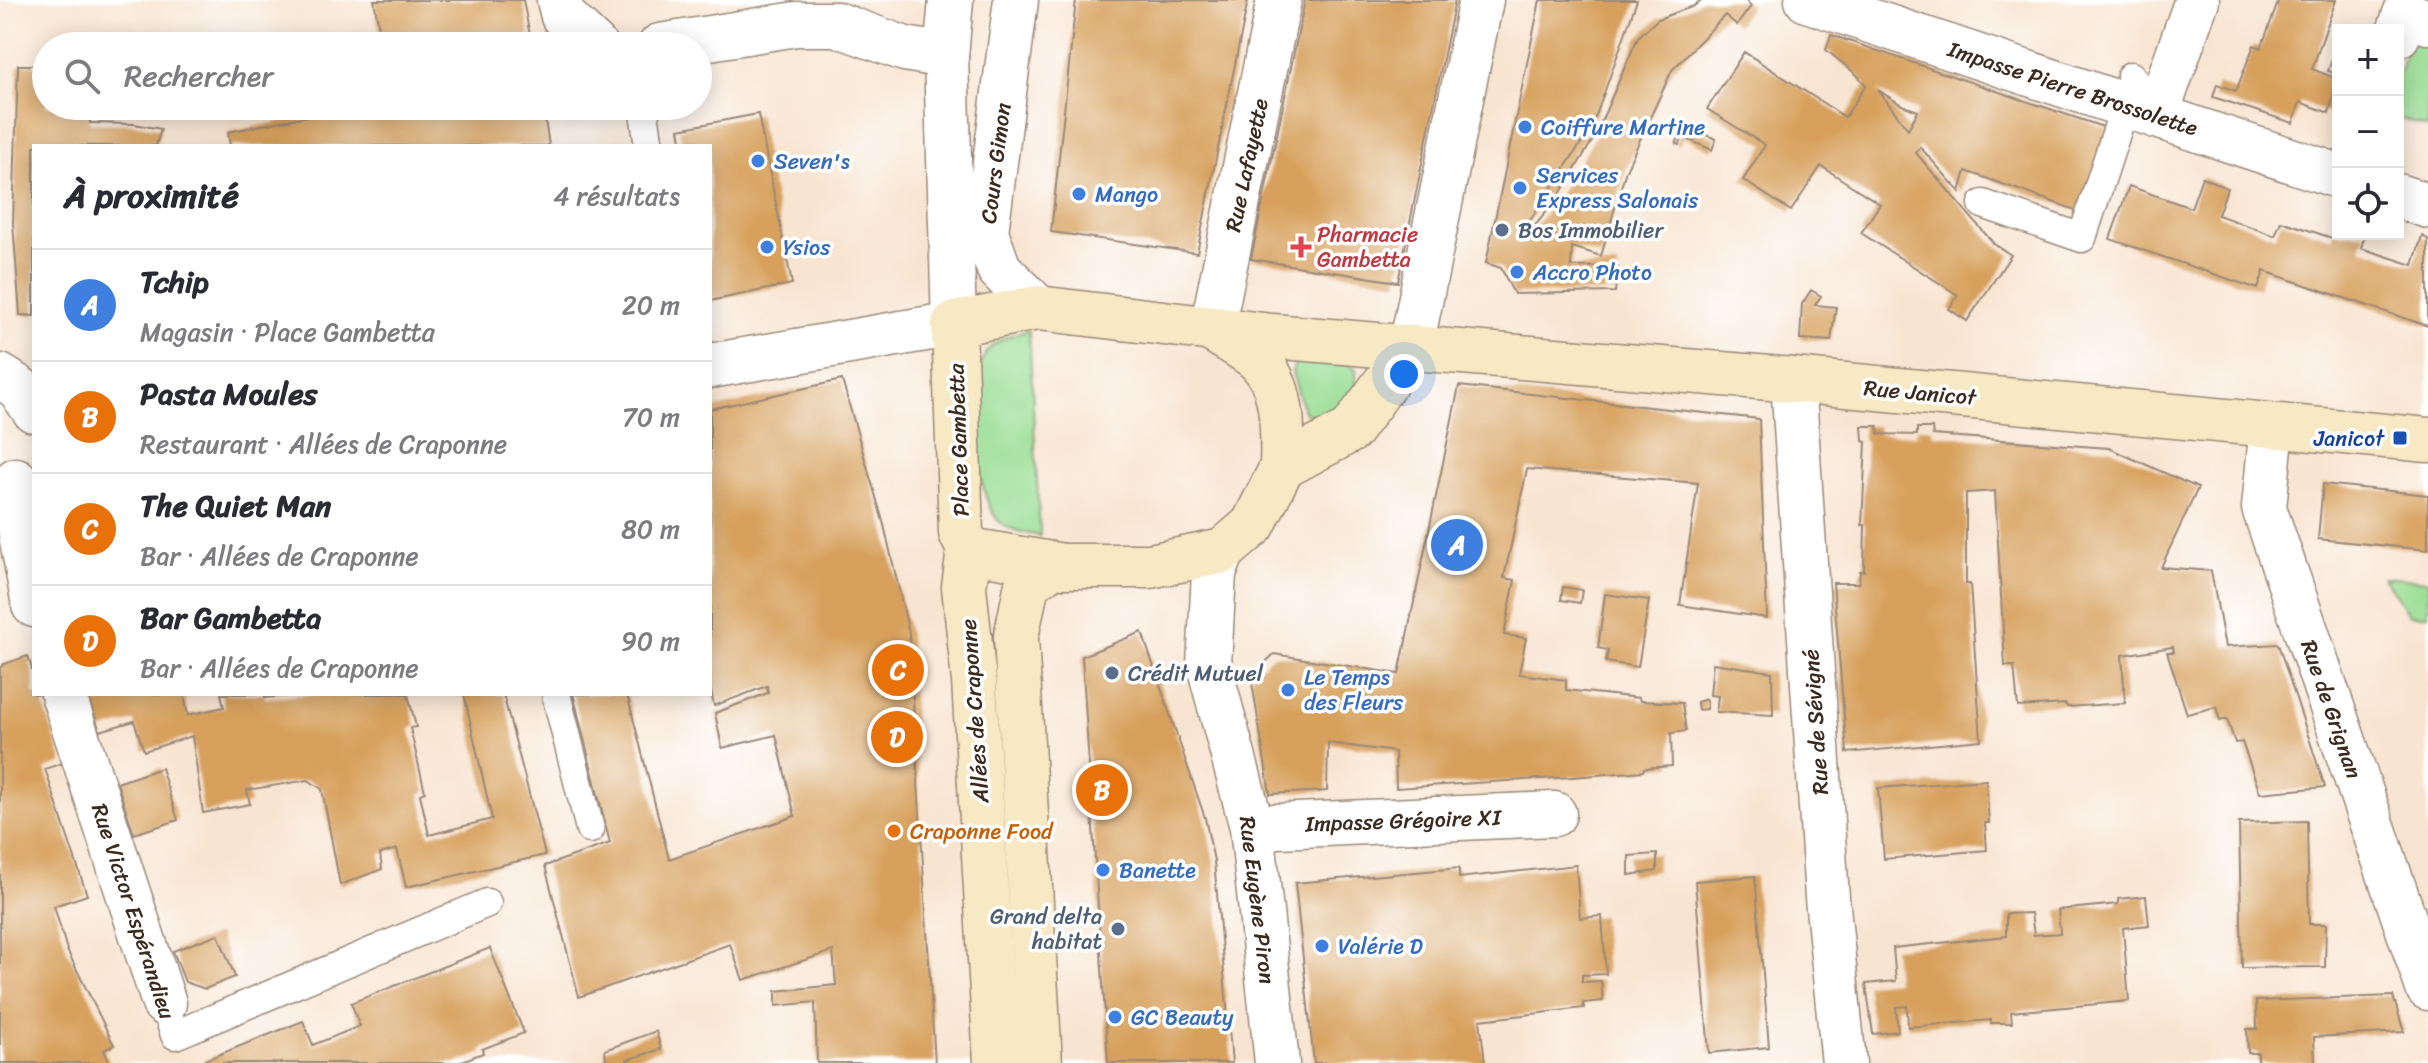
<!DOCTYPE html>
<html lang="fr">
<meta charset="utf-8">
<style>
body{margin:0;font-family:Sriracha,sans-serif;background:#f2f2f3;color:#2b2b33}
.controls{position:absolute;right:24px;top:24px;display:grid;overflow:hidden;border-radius:0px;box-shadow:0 4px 20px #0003}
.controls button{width:72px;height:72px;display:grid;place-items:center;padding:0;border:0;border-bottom:2px solid #e1e1e2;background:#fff;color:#2b2b33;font:40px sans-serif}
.you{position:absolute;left:1404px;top:374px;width:28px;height:28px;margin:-20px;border:6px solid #fff;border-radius:50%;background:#1a73e8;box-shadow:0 0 0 12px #1a73e833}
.badge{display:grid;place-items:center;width:52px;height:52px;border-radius:50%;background:#b5179e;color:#fff;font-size:26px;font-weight:700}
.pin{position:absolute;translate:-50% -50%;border:4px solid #fff;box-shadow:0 2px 8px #0006}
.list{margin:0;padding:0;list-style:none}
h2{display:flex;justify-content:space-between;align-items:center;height:104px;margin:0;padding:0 32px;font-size:34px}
h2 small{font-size:26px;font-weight:400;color:#7c7c81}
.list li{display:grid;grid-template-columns:52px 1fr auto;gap:24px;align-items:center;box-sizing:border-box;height:112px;padding:0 32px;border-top:2px solid #e1e1e2}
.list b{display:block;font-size:30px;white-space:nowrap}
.list p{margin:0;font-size:26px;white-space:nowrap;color:#7c7c81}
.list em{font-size:26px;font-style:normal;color:#7c7c81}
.icon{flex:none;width:44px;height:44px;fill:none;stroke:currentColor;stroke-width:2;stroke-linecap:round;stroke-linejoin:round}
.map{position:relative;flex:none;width:2428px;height:1063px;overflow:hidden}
.search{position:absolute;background:#fff;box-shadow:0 4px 20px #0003;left:32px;top:32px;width:680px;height:88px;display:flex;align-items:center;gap:20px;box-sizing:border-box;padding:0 28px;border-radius:44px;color:#7c7c81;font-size:30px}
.panel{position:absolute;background:#fff;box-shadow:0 4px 20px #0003;left:32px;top:144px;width:680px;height:552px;border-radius:0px}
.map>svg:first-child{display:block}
.green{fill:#9bde95;stroke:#6b845a;stroke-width:2}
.building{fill:#d7a15d;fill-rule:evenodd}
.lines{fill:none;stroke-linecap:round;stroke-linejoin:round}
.service-casing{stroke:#9a8878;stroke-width:31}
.minor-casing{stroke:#9a8878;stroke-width:47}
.tertiary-casing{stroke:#9a8878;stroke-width:47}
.secondary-casing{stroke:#9a8878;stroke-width:47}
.service{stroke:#fff;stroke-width:28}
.minor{stroke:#fff;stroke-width:44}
.tertiary{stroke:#fff;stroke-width:44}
.secondary{stroke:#f6e9c3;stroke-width:44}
.shop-dot{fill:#3f7fe0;stroke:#fff;stroke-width:3}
.service-dot{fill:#5c6f8a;stroke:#fff;stroke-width:3}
.health-dot{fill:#e0444e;stroke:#fff;stroke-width:3}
.transit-dot{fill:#1a4fb4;stroke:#fff;stroke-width:3}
.food-dot{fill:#e8710a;stroke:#fff;stroke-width:3}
.labels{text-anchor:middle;stroke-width:7;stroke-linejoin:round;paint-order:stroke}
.street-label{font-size:22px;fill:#3b2a1e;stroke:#fff}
.shop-label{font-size:22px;fill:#366cbe;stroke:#fff;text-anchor:start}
.service-label{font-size:22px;fill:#4e5e75;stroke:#fff;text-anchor:start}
.health-label{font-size:22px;fill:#be3a42;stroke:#fff;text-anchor:start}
.transit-label{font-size:22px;fill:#164399;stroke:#fff;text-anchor:end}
.food-label{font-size:22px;fill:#c56008;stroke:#fff;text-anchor:start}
</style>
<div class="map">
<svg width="2428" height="1063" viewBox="0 0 2428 1063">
<rect width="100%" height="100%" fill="#fff"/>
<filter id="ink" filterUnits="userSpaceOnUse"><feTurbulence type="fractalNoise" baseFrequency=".0125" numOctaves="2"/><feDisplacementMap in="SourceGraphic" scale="16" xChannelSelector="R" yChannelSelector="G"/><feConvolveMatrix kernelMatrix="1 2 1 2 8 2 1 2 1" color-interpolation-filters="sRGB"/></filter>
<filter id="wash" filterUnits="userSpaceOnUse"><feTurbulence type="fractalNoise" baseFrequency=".006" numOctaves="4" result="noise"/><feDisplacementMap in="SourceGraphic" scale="32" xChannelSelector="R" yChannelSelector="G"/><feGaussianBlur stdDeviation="1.8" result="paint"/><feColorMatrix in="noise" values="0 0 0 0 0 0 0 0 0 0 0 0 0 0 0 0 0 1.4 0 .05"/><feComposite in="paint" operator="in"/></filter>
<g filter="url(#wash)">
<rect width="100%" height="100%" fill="#f8e5d1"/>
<!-- green -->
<path class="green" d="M2413,33L2428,38V128L2398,118V76Z
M1029,331L1040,536C1026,533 1010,531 999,521C974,498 969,388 983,358C990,343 1013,332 1029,331Z
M1337,355L1356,369V387L1332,418L1317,421L1304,412L1292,372L1296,360Z
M2383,577L2428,581V615H2410Z"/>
<g id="blocks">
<!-- building -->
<path class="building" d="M374,0H523L532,46H382Z
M1076,0H1248L1197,253L1051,232Z
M1305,0H1455L1398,282L1251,259Z
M1540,0H1637L1597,113L1589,131L1523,231L1527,235L1555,202L1594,138L1638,37L1658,19L1694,6L1701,0H1745L1751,6L1737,25L1725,15L1672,70L1626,170L1601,256L1572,247L1571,267L1618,266L1615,292L1514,294L1501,268L1486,263Z
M2279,0H2336L2312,69L2338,79L2329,113L2300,102L2293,123L2213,97L2217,84L2236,91L2254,45L2261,48Z
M1831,35L2109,129L2081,212L1966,171L1960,192L1920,147L1916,153L1994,244L2011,255L1967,321L1949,309L1958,295L1861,233L1880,204L1821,166L1791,211L1743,180L1765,145L1707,109L1744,52L1845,117L1866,85L1856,74L1826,50ZM1878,90L1902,105L1918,111L1908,129Z
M2334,54L2338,55V74L2328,71Z
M18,65H45L46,106H90V123L134,124L161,129L156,146H34V316L20,315L13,223Z
M357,106H543L549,146H230L228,132Z
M758,114L792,284L710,301V146H682L679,129Z
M1685,125L1716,139L1712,150L1683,137L1679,145L1676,144Z
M2202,177L2227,188L2218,215L2275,236L2281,221L2332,238L2338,223V234H2365L2361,248L2413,265L2422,236L2428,239V326L2264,271L2258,289L2110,239L2129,186L2191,208Z
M1811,290L1821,296L1815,305L1836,307L1831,341L1800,339L1802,304Z
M842,380L884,525L909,633L935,1063H817L815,1002L776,1006V991L836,985L833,951L743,980L730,944L579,997L545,866L610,843L573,694H627L669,859L795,816L776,735L722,748L715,713L768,693L767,686L714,706L710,686V409Z
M1459,386L1759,419L1767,618L1680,605L1698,483L1527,469L1504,578L1515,580L1504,635L1526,638L1519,674L1566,680V690L1639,698L1640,701L1682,703L1686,731L1671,733L1672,766L1644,768L1643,771L1572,777L1396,788L1395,752L1328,743L1327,791L1270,794L1251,676L1274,654L1399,674Z
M1862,426H1878L1879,434L1917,435V428H1932L1933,435L2109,448L2198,488L2161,567L2211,571L2225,647L2278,644L2325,787L2260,793L2242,742L2235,743L2227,719L2220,721L2216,707L2187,714L2167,652H2174L2173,647L2122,655L2125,703L2067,707L2066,704L2018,707L2014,666H2005L1995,491L1966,493V584H1970L1981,740L1847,753L1833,583H1859L1860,571H1864L1865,525H1862L1866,442L1863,441Z
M2323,484L2428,495V550L2318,539Z
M1563,587L1582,590L1580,603L1561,600Z
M1605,594L1649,600L1638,667L1606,662L1608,650L1598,648Z
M1142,632L1205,818L1214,861L1232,1063H1108L1082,656Z
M28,656L34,676V694H40L63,763L45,769L87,895L54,906L67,950L114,1045L104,1050L110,1063H0V668L4,664Z
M1713,663L1772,672L1773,715L1716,712L1718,696L1710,695Z
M87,694H184L188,715L224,707L221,694H265V698L316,694H408L416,727L410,728L425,792L420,794L429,835L492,819L464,694H503L545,855L406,887L397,849L380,854L382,869L340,885L322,789L308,780L247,790L250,804L203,813L192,736L144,751L134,721L100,731Z
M1706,699L1707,709L1698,710L1697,702Z
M161,768L178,820L134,834L117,783Z
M1986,780L1989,823H1985L1987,850L1884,859L1878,788Z
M2307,821L2309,924H2326L2325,967L2242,968L2239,823Z
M1657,854V871L1629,875V856Z
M1576,865L1580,918L1602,916L1606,974L1582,975V982L1601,981L1603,1001L1583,1003L1584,1008L1480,1020L1485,1063H1314L1295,883L1459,868V878Z
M1755,876L1769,1047L1709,1053L1695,881Z
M2146,896L2149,925L2123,928L2129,1001L2011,1012L2012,1023H1991V1020L1908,1027L1907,1006L1896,1007L1898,1031L1873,1034L1866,984L1896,981L1893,948L2006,936V914L2031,913L2034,935L2060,933L2058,910L2118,904V899Z
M218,934L235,977L205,989L185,982L173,951Z
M490,948L524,1033L482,1049L483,1053L457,1063H206L205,1060L303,1021L313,1045L360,1026L351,1003Z
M2393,996L2404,1032L2314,1037L2315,1063H2258V1053H2248L2247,1029H2257L2256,1001Z
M656,1031L661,1049L627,1060L628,1063H597L606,1059L605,1050Z"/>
</g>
</g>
<g filter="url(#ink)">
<use href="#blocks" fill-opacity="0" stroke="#9a8878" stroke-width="2"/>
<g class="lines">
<defs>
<path id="service" d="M2131,76L2156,116
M643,106L649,146
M1983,204L2082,238L2125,106
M556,694L590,829
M164,1003L175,1035L487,903"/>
<path id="minor" d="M559,0L563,16L595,46
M1807,0L2338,176
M2398,35L2405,14L2428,22
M660,46L796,24H836L905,49L946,56
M2156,116L2197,0
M2398,196L2428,206
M1212,329L1279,0
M710,366L954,324
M0,376L19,388L34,410
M1793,380L1827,898L1844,1063
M2272,426L2264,508L2428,988
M16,480L17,513L34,605
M1223,551L1214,573L1209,665L1252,827L1277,1063
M63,694L164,1003
M1252,827L1554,814"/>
<path id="tertiary" d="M951,0L946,56L954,324
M1016,0L986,232L999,269L1038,308
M1411,347L1481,0"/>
<path id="secondary" d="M1214,331C1228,340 1244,348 1257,359C1285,384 1283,433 1282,467
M969,550L961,533L954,324L1038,308L1272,336L1793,380L2428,440
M969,550L1063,566H1150L1223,551L1253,525L1282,467L1351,430L1411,347
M969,550L964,587L974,681L996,1063
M1040,1063L1016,637L1027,584L1052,566"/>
</defs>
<!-- service casing -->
<use href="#service" class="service-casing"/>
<!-- minor casing -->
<use href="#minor" class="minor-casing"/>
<!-- tertiary casing -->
<use href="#tertiary" class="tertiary-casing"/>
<!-- secondary casing -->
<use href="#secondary" class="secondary-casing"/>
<!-- service -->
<use href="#service" class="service"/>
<!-- minor -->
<use href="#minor" class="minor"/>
<!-- tertiary -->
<use href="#tertiary" class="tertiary"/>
<!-- secondary -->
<use href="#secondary" class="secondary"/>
</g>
</g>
<!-- markers -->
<g class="shop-dot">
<circle cx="1525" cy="127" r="8"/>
<circle cx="758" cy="161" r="8"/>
<circle cx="1520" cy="188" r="8"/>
<circle cx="1079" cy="194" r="8"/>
<circle cx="767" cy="247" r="8"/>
<circle cx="1517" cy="272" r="8"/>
<circle cx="1288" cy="690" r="8"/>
<circle cx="1103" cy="870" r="8"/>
<circle cx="1322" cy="946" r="8"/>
<circle cx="1115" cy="1017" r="8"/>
</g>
<g class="service-dot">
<circle cx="1502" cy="230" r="8"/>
<circle cx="1112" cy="673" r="8"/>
<circle cx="1118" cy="929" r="8"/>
</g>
<path class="health-dot" d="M1297 235h8v8h8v8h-8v8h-8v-8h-8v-8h8z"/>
<rect class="transit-dot" x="2392" y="430" width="16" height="16" rx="4"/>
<circle class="food-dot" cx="894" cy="831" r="8"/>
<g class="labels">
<!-- street labels -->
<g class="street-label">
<text transform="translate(2073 88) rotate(18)" y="8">Impasse Pierre Brossolette</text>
<text transform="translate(995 163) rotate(-83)" y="8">Cours Gimon</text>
<text transform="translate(1246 165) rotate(-78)" y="8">Rue Lafayette</text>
<text transform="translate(1920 392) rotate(5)" y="8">Rue Janicot</text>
<text transform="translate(958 440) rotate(-92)" y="8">Place Gambetta</text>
<text transform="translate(2332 709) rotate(71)" y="8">Rue de Grignan</text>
<text transform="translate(974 711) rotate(-94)" y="8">Allées de Craponne</text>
<text transform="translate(1815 722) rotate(-94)" y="8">Rue de Sévigné</text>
<text transform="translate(1403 820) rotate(-2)" y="8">Impasse Grégoire XI</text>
<text transform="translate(1258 900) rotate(83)" y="8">Rue Eugène Piron</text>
<text transform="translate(134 911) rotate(72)" y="8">Rue Victor Espérandieu</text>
</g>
<!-- shop labels -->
<g class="shop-label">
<text x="1541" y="135">Coiffure Martine</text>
<text x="774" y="169">Seven's</text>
<text x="1536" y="183">Services<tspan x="1536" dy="25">Express Salonais</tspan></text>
<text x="1095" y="202">Mango</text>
<text x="783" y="255">Ysios</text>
<text x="1533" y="280">Accro Photo</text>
<text x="1304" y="685">Le Temps<tspan x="1304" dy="25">des Fleurs</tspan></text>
<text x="1119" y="878">Banette</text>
<text x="1338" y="954">Valérie D</text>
<text x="1131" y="1025">GC Beauty</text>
</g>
<!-- service labels -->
<g class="service-label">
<text x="1518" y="238">Bos Immobilier</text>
<text x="1128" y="681">Crédit Mutuel</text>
<text x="1102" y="924" text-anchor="end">Grand delta<tspan x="1102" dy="25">habitat</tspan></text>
</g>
<!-- health labels -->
<g class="health-label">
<text x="1317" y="242">Pharmacie<tspan x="1317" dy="25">Gambetta</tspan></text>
</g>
<!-- transit labels -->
<g class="transit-label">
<text x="2384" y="446">Janicot</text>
</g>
<!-- food labels -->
<g class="food-label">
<text x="910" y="839">Craponne Food</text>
</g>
</g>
</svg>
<div class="controls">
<button>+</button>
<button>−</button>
<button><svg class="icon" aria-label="locate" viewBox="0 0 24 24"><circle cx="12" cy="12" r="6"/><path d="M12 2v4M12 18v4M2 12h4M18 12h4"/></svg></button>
</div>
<div class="you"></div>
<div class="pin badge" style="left:1457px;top:545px;background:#3f7fe0">A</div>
<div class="pin badge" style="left:1102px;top:790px;background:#e8710a">B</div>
<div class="pin badge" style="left:898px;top:670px;background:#e8710a">C</div>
<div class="pin badge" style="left:897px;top:737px;background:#e8710a">D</div>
<div class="search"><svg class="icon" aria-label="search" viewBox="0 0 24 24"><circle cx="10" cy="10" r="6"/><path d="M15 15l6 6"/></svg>Rechercher</div>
<section class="panel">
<h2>À proximité<small>4 résultats</small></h2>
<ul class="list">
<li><span class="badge" style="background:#3f7fe0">A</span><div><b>Tchip</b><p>Magasin · Place Gambetta</p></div><em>20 m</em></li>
<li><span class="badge" style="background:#e8710a">B</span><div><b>Pasta Moules</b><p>Restaurant · Allées de Craponne</p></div><em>70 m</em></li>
<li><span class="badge" style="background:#e8710a">C</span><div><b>The Quiet Man</b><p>Bar · Allées de Craponne</p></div><em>80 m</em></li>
<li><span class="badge" style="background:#e8710a">D</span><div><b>Bar Gambetta</b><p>Bar · Allées de Craponne</p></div><em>90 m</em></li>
</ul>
</section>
</div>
